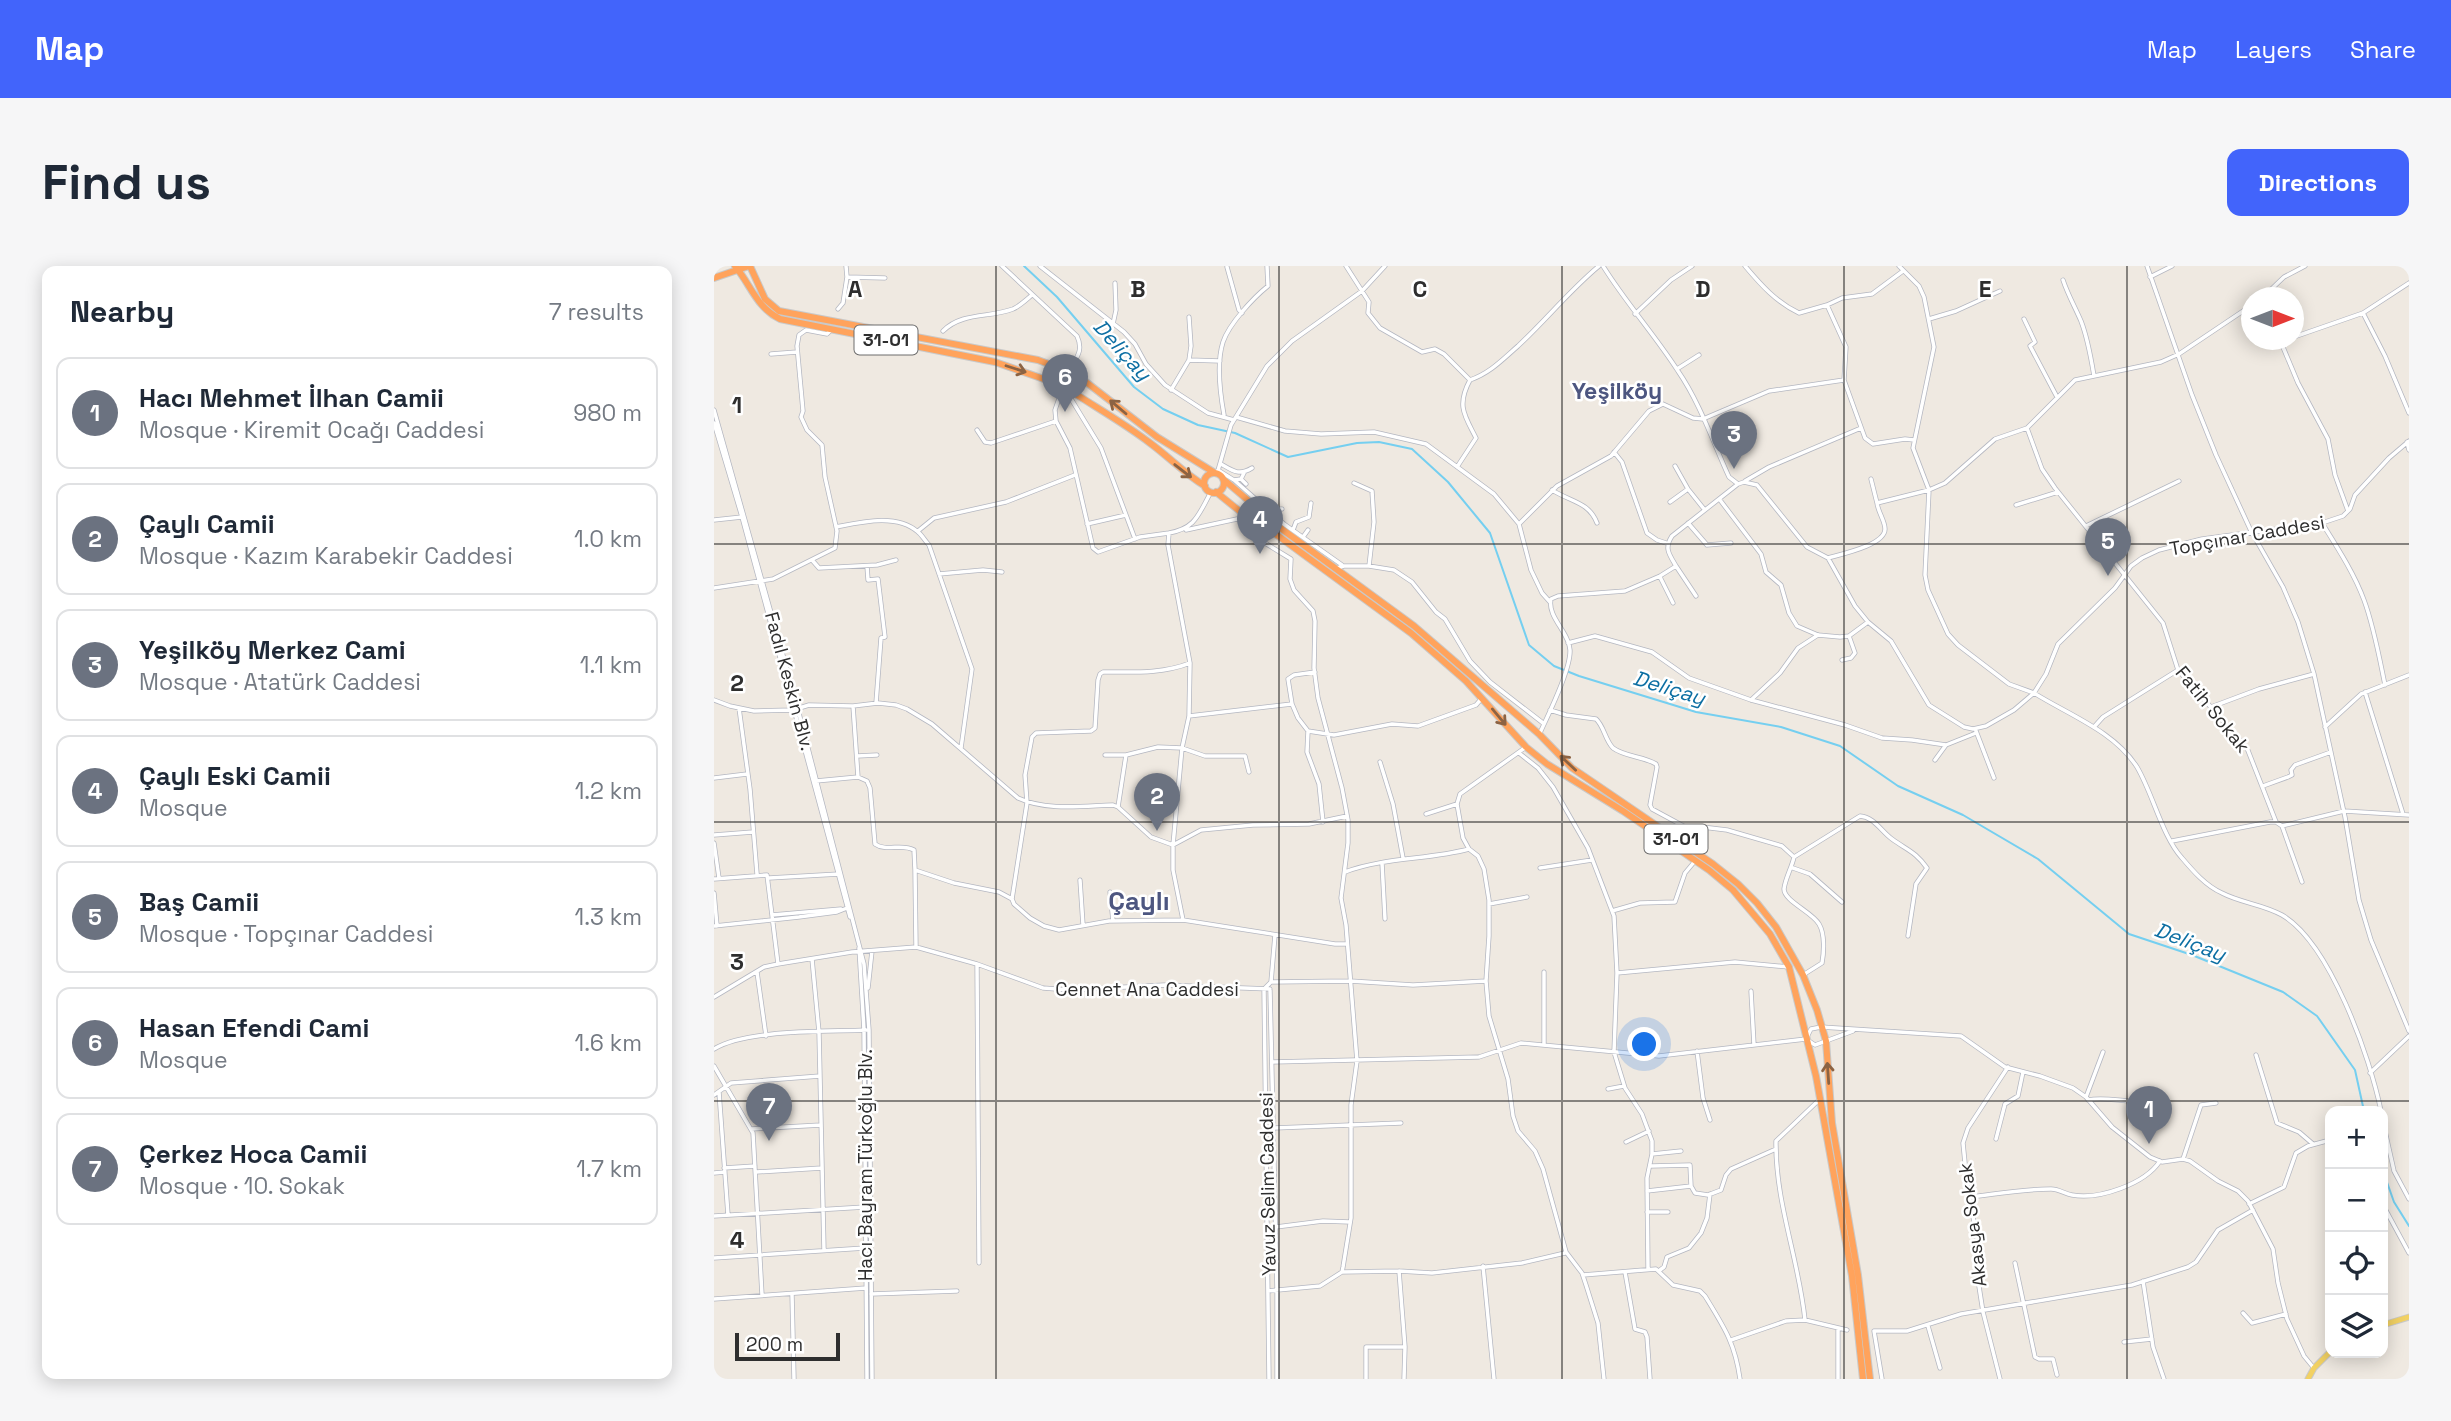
<!DOCTYPE html>
<meta charset="utf-8">
<style>
body{margin:0;font-family:"Space Grotesk",sans-serif;background:#f6f6f7;color:#1f2937}
.controls{position:absolute;right:21px;bottom:21px;display:grid;overflow:hidden;border-radius:14px;box-shadow:0 4px 18px #0003}
.controls button{width:63px;height:63px;display:grid;place-items:center;padding:0;border:0;border-bottom:2px solid #e0e1e3;background:#fff;color:#1f2937;font:35px sans-serif}
.compass{position:absolute;left:1527px;top:21px;width:63px;height:63px;border-radius:50%;background:#fff;box-shadow:0 4px 18px #0003;rotate:90deg}
.scale{position:absolute;left:21px;bottom:18px;width:105px;box-sizing:border-box;padding-left:7px;border:4px solid #2e2e2e;border-top:0;font-size:19px;line-height:24px;white-space:nowrap;color:#2e2e2e;-webkit-text-stroke:5px #fff;paint-order:stroke}
.you{position:absolute;left:931px;top:779px;width:24px;height:24px;margin:-18px;border:5px solid #fff;border-radius:50%;background:#1a73e8;box-shadow:0 0 0 10px #1a73e833}
.badge{display:grid;place-items:center;width:46px;height:46px;border-radius:50%;background:#4264fb;color:#fff;font-size:23px;font-weight:700}
.pin{position:absolute;translate:-50% -58px;filter:drop-shadow(0 2px 4px #0008)}
.pin::after{content:'';position:absolute;top:37px;width:24px;height:21px;background:inherit;clip-path:polygon(0 0,100% 0,50% 100%)}
.list{margin:0;padding:0;list-style:none}
h2{display:flex;justify-content:space-between;align-items:center;height:91px;margin:0;padding:0 28px;font-size:30px}
h2 small{font-size:23px;font-weight:400;color:#747a83}
.list li{display:grid;grid-template-columns:46px 1fr auto;gap:21px;align-items:center;box-sizing:border-box;height:112px;margin:0 14px 14px;padding:0 14px;border:2px solid #e0e1e3;border-radius:14px}
.list b{display:block;font-size:26px;white-space:nowrap}
.list p{margin:0;font-size:23px;white-space:nowrap;color:#747a83}
.list em{font-size:23px;font-style:normal;color:#747a83}
.icon{flex:none;width:38px;height:38px;fill:none;stroke:currentColor;stroke-width:2;stroke-linecap:round;stroke-linejoin:round}
.map{position:relative;flex:none;width:1695px;height:1113px;overflow:hidden;border-radius:14px}
header{display:flex;align-items:center;gap:42px;box-sizing:border-box;height:98px;padding:0 35px;background:#4264fb;color:#fff}
header strong{font-size:33px}
nav{display:flex;gap:38px;margin-inline-start:auto;font-size:24px}
.intro{display:flex;align-items:center;justify-content:space-between;box-sizing:border-box;height:168px;padding:0 42px}
h1{margin:0;font-size:49px}
.button{padding:18px 32px;border-radius:14px;background:#4264fb;color:#fff;font-size:24px;font-weight:700}
main{display:flex;gap:42px;padding:0 42px}
aside{flex:1;background:#fff;border-radius:14px;box-shadow:0 4px 18px #0003}
.map>svg:first-child{display:block}
.lines{fill:none;stroke-linecap:round;stroke-linejoin:round}
.stream{stroke:#75cff0;stroke-width:2}
.minor-casing{stroke:#b4b7c1;stroke-width:5}
.major-casing{stroke:#c9c9c9;stroke-width:7}
.highway-casing{stroke:#c9c9c9;stroke-width:8}
.minor{stroke:#fff;stroke-width:3.5}
.major{stroke:#f2d163;stroke-width:5}
.highway{stroke:#ffa35c;stroke-width:6}
.oneway{stroke:#8c6343}
.grid{fill:none;stroke:#2e2e2e;stroke-width:2;stroke-opacity:0.55}
.labels{text-anchor:middle;stroke-width:5;stroke-linejoin:round;paint-order:stroke}
.shield{fill:#fff;stroke:#6d6d6d;stroke-width:2}
.shield-label{font-size:18px;font-weight:bold;fill:#2e2e2e}
.street-label{font-size:19px;fill:#2e2e2e;stroke:#fff}
.water-label{font-size:21px;font-style:italic;fill:#0d6fa3;stroke:#fff}
.quarter-label{font-size:23px;font-weight:bold;fill:#4d5680;stroke:#fff}
.district-label{font-size:26px;font-weight:bold;fill:#4d5680;stroke:#fff}
.grid-label{font-size:23px;text-anchor:middle;font-weight:bold;fill:#2e2e2e;stroke:#fff;stroke-width:5;stroke-linejoin:round;paint-order:stroke}
</style>
<header>
<strong>Map</strong>
<nav><a>Map</a><a>Layers</a><a>Share</a></nav>
</header>
<div class="intro"><h1>Find us</h1><a class="button">Directions</a></div>
<main>
<aside>
<h2>Nearby<small>7 results</small></h2>
<ul class="list">
<li><span class="badge" style="background:#6b7280">1</span><div><b>Hacı Mehmet İlhan Camii</b><p>Mosque · Kiremit Ocağı Caddesi</p></div><em>980 m</em></li>
<li><span class="badge" style="background:#6b7280">2</span><div><b>Çaylı Camii</b><p>Mosque · Kazım Karabekir Caddesi</p></div><em>1.0 km</em></li>
<li><span class="badge" style="background:#6b7280">3</span><div><b>Yeşilköy Merkez Cami</b><p>Mosque · Atatürk Caddesi</p></div><em>1.1 km</em></li>
<li><span class="badge" style="background:#6b7280">4</span><div><b>Çaylı Eski Camii</b><p>Mosque</p></div><em>1.2 km</em></li>
<li><span class="badge" style="background:#6b7280">5</span><div><b>Baş Camii</b><p>Mosque · Topçınar Caddesi</p></div><em>1.3 km</em></li>
<li><span class="badge" style="background:#6b7280">6</span><div><b>Hasan Efendi Cami</b><p>Mosque</p></div><em>1.6 km</em></li>
<li><span class="badge" style="background:#6b7280">7</span><div><b>Çerkez Hoca Camii</b><p>Mosque · 10. Sokak</p></div><em>1.7 km</em></li>
</ul>
</aside>
<div class="map">
<svg width="1695" height="1113" viewBox="0 0 1695 1113">
<rect width="100%" height="100%" fill="#efe9e1"/>
<g class="lines">
<!-- stream -->
<path class="stream" d="M310,0L343,31L420,121L449,143L484,159L521,167L574,191L643,177L665,176L698,183L734,216L776,267L815,379L840,400L865,410L982,446L1067,461L1126,480L1184,520L1249,549L1324,593L1415,668L1478,689L1569,726L1603,750L1641,804L1650,845
M1669,905L1680,936L1695,960"/>
<defs>
<path id="minor" d="M132,0L133,11L171,12
M288,0L363,70C370,85 362,92 355,105
M326,0L410,66L421,78L432,98L451,119L494,147L520,154
M632,0L655,36L654,47L666,62L708,86L721,83L730,88L756,114
M889,0C912,37 941,69 964,105C986,137 999,176 1015,211L1024,218L1030,216L1043,219L1093,281L1114,292L1141,340L1154,356L1177,375L1215,439L1250,461L1259,463L1272,460L1300,444L1320,427C1355,449 1400,465 1423,501C1439,528 1448,570 1468,592C1479,605 1492,620 1508,627C1527,637 1548,638 1568,649C1616,677 1656,791 1667,845
M1031,0C1047,19 1062,36 1085,47L1113,39L1128,32L1158,28L1189,5
M1185,0L1205,20L1210,31L1220,81L1199,182L1215,224L1211,309L1214,324L1234,368L1244,379L1295,418L1320,427L1332,408L1344,378L1401,322L1417,300L1428,292L1445,284L1488,273L1608,257L1629,250L1636,243L1641,229L1675,192L1695,175
M1433,0L1478,129L1502,189L1537,265L1569,321L1584,356L1600,408L1631,551L1645,634L1657,674L1695,765
M513,1L525,44L528,47
M1436,11L1458,0
M1349,14C1354,29 1361,41 1367,55C1374,73 1377,92 1380,110
M1548,32L1570,11L1591,0
M1113,39L1132,81L1130,114L1151,172L1159,178L1191,173L1200,174
M124,43L129,37L133,11
M1649,47L1671,90L1695,147
M921,48L957,14L978,0
M475,51L477,80L475,94L506,95
M1215,53L1242,45L1286,25
M1310,53L1321,76L1316,80L1343,131
M399,58L402,44L401,17
M229,65C248,46 275,52 299,43C306,40 312,34 318,29
M1580,71L1649,47L1695,17
M1566,74L1584,117L1614,173L1621,209L1634,245
M57,88L83,86
M963,103L985,89
M349,121L341,144L342,155L356,182L379,282L384,286L426,271L455,267
M351,123L387,182L421,273
M457,124L475,94
M0,144L81,432L150,698L155,764L158,1113
M510,149C506,127 502,98 509,76C515,58 539,32 554,20L553,0
M522,151L571,165L607,168L660,166L712,178L780,228L805,258L817,304L828,327L836,336
M0,157L28,251L136,651
M1313,162L1328,203L1341,222L1449,357L1464,404L1533,482L1562,556
M263,164L271,176L277,177L342,155
M1693,176L1695,184
M900,186L908,196L933,267L943,274L952,277
M507,198C519,205 525,210 538,202
M961,200L974,223L990,243
M743,201L762,172C751,150 742,140 756,114C776,107 788,94 804,80C832,54 856,24 885,0
M504,204L520,214L527,213
M530,207L527,213L532,218
M503,208L517,159L553,100L578,75L648,25L671,0
M1157,213L1163,237
M520,214L570,258L628,299
M1031,215L1055,201L1147,162
M640,217L658,225L660,256L655,300
M838,224C857,236 875,236 883,257
M1006,234L1047,288L1052,306L1067,319L1075,347L1083,360L1104,369L1126,371L1135,370L1154,356
M956,236L974,223
M1302,239L1344,226
M554,244L568,243
M0,254L28,251
M974,257L993,279L1017,277
M1608,257C1623,281 1640,307 1650,334C1660,361 1665,390 1671,419
M373,258L412,249
M805,258L843,220L897,190L935,145L949,138L979,152L989,153L1055,125L1130,114
M1372,260L1465,215
M122,261C147,256 183,247 204,266C208,269 211,275 215,279L258,403L247,482
M472,264L523,253L534,258L551,277L577,293L576,313L580,324L599,345L601,355L600,402L604,432L628,522L634,554V577L627,632L632,659L643,795L637,839V952L629,1001L628,1006L606,1020L554,1025
M579,264L582,256L595,251L597,237
M204,265L220,252L292,236L361,209
M589,271L594,264
M1114,292C1128,288 1171,279 1171,263C1171,255 1164,246 1163,237L1215,224L1231,217L1281,173L1313,162L1361,114L1447,96L1465,88L1538,39
M98,294L105,302L163,299L182,294
M153,300L154,314L164,313L171,371L167,372L162,437
M962,300L982,330
M623,302L630,300H655L680,304L698,316L722,346L731,353L756,395L776,416L829,457
M225,308L269,304L288,306
M946,311L959,337
M0,322L59,313L121,282L123,265L111,211L108,179L93,164L87,151L89,145L83,80L85,69L92,64L113,68L116,65
M854,377L881,370L938,386L975,412L1037,434L1131,459L1168,472L1198,474L1232,479L1262,467
M1128,394L1137,392L1141,387L1135,370
M1651,426L1689,548
M0,434L16,440L40,445L79,444L95,439L139,440L164,437L182,439L193,443L218,458L304,532C332,545 368,540 399,539L404,541L437,571L459,579L487,564L539,559L595,558L633,550
M1037,434L1066,407L1084,382L1104,369
M578,438L574,413L580,409L601,406
M1497,441L1545,423L1600,408
M25,442L36,523L43,608
M836,444L852,449L882,453C890,460 891,474 899,482C911,491 929,490 942,498L943,501L936,539L938,543L975,563
M475,450L578,438L584,452L594,465L620,469L678,458L704,460L762,439L768,432
M1380,461L1389,451L1464,404
M1611,461L1647,428L1695,409
M594,465L593,486L605,518L609,556
M1262,465L1280,512
M826,467C834,449 857,403 856,384C855,366 833,351 837,333L844,330L911,325L946,310L962,300C955,288 950,282 958,270L1024,218
M812,481L746,528L743,538L749,572L755,583L764,590L770,603L775,634V670L772,715L775,750L794,813L799,850L804,865L821,885L829,903L852,986L868,1007L872,1019L884,1057L890,1113
M805,487L824,502L839,521L874,582L900,650L903,707L900,786L911,822L928,848L938,875V888L933,912L934,1003
M391,489H412
M143,490L163,489
M1221,494L1232,479
M666,496L679,538L689,592
M144,511L153,515L156,522L161,578C172,586 188,577 200,584L201,604
M0,512L33,508
M102,515L144,511L139,440
M1549,520L1574,511L1578,509L1577,504L1581,499L1617,486
M404,541L412,489L444,481L468,482L491,490H531L535,506
M712,548L743,538
M1568,560L1588,616
M0,569L39,566
M1458,575L1556,556H1562L1568,560L1630,545L1695,549
M0,577L5,612
M972,580L975,572V563L988,561L1013,564L1068,580L1080,591
M668,597L671,653
M826,602L878,594
M1079,602L1096,608L1128,636
M631,606C671,591 714,594 755,583
M55,612L125,608
M0,613L53,609L64,698
M366,614L369,659
M396,626L399,655
M0,627L3,660
M298,633L313,537L311,509L318,471L322,467L377,465L381,462L384,414L386,408L389,406C419,406 448,408 476,397
M775,638L813,631
M898,645L926,637L961,636L971,607L981,595
M58,649L127,643
M469,654L459,604V579L468,482L475,450L476,397L454,279L455,267C482,262 484,249 497,226
M0,660L85,651L123,646L133,642
M202,681L201,604L240,617L285,626L298,633L300,638L316,652L330,660L345,664L395,655L469,654L621,678H633
M145,682L150,764L153,1113
M98,693L105,766L110,985
M263,698L265,997
M43,706L52,770
M903,707L1021,696L1075,701
M1089,709L1108,697C1110,686 1111,668 1105,658C1098,646 1070,635 1070,623C1071,613 1078,601 1080,591L1146,550C1160,551 1167,565 1178,573C1193,584 1202,586 1213,602L1202,618L1194,670
M557,716L561,669
M154,722L158,685
M556,724L563,1024V1113
M1037,725L1040,779
M0,731L50,701L64,698L138,686L202,681L263,698L329,722L355,724L450,719L556,723
M1093,771L1097,763L1107,761L1247,770L1291,801L1326,810L1359,822L1372,831L1398,861L1436,891L1448,896L1469,893L1476,895L1504,915L1524,925L1534,935L1559,983L1564,1017L1573,1053L1590,1090L1599,1101
M830,779V706
M0,783C33,763 112,766 152,764
M983,785L989,832L996,854
M1542,789L1563,857L1585,866L1599,878
M558,796L765,791L807,777L945,790L1092,773L1101,779L1139,765
M0,800L39,867L48,1029
M1656,807L1695,770
M894,823L910,820
M5,826L14,949
M0,829L17,817L106,810
M1372,831L1389,786
M1374,834C1392,830 1411,837 1430,835
M1669,856L1680,905L1695,933
M560,862L687,857
M37,863L107,859
M1282,873L1291,838L1304,830L1309,806
M912,876L935,865
M938,888L967,885
M1469,893L1487,839L1502,837
M937,900L976,899L977,920L981,927L994,929L1007,924L1012,909L1017,903L1062,883
M10,902L41,900
M42,906L108,902
M0,907L11,906
M933,925L977,920
M1255,931C1282,928 1310,923 1337,923C1345,923 1351,928 1358,929C1385,934 1431,918 1446,895
M1535,938L1570,921L1582,887L1594,880L1616,874
M1669,939L1695,987
M933,946H954
M0,950L151,941
M562,961L609,955L636,956
M0,992L151,982
M1301,997L1321,1091L1325,1093H1339L1343,1109
M769,1000L780,1113
M946,1004L950,1001L953,991L975,982L987,967L993,952L996,928
M685,1005L691,1081L690,1113
M628,1006L685,1005L718,1007L808,997L851,987
M911,1006L921,1063L931,1066L933,1071L936,1113
M869,1009L942,1003L959,1019L986,1025L991,1030C1010,1061 1021,1077 1026,1113
M1429,1015L1439,1081L1450,1113
M78,1028L80,1113
M157,1028L243,1025
M0,1033L152,1022
M1529,1047L1538,1057L1572,1048
M1091,1054C1085,994 1061,936 1062,875L1105,834
M1214,1060L1226,1102
M1124,1062V1113
M1017,1074L1072,1055L1091,1054L1133,1064
M1410,1076L1438,1073
M555,1113L550,723L557,716L636,715L699,719L772,715
M652,1113V1081H691
M1168,1113L1160,1065H1193L1247,1048L1418,1019L1474,1001L1482,996L1504,964L1539,944
M1286,1113L1269,1046L1264,1014V978L1253,917L1249,877L1254,862L1294,801"/>
<path id="major" d="M1669,1059L1695,1051
M1594,1113L1600,1102L1616,1086"/>
<path id="highway" d="M21,0C37,19 42,41 66,53L281,96L347,119
M36,0L51,33L65,45L324,94L361,108L363,116L357,123L349,121L345,116L346,111L352,105
M0,12L35,0
M363,109L443,171L501,207
M354,123C381,141 410,157 436,177C455,191 471,208 491,220
M490 217a10 10 0 1 1 20 0a10 10 0 1 1-20 0Z
M509,213L569,264L700,360L825,468L858,502L999,598L1024,618L1043,637L1062,661L1089,709L1103,744L1112,775L1118,857L1144,1009L1156,1113
M502,226L528,247L563,269L697,367L752,415L812,481L833,498L909,545L995,604L1019,624L1056,668L1075,701L1102,810L1138,1010L1149,1113"/>
</defs>
<!-- minor casing -->
<use href="#minor" class="minor-casing"/>
<!-- major casing -->
<use href="#major" class="major-casing"/>
<!-- highway casing -->
<use href="#highway" class="highway-casing"/>
<!-- minor -->
<use href="#minor" class="minor"/>
<!-- major -->
<use href="#major" class="major"/>
<!-- highway -->
<use href="#highway" class="highway"/>
</g>
<!-- one-way arrows -->
<defs><path id="oneway-shaft" d="M-6 0H5M1.5-3L5.5 0L1.5 3" fill="none" stroke-width="1.6" stroke-linecap="round" stroke-linejoin="round" transform="scale(1.75)"/></defs>
<g class="oneway">
<use href="#oneway-shaft" transform="translate(302 103) rotate(18)"/>
<use href="#oneway-shaft" transform="translate(404 141) rotate(-140)"/>
<use href="#oneway-shaft" transform="translate(469 205) rotate(38)"/>
<use href="#oneway-shaft" transform="translate(785 451) rotate(50)"/>
<use href="#oneway-shaft" transform="translate(854 497) rotate(-137)"/>
<use href="#oneway-shaft" transform="translate(1114 807) rotate(-94)"/>
</g>
<!-- grid -->
<path class="grid" d="M282,0V1113M565,0V1113M848,0V1113M1130,0V1113M1413,0V1113M0,278H1695M0,556H1695M0,835H1695"/>
<g class="labels">
<!-- shield labels -->
<g class="shield">
<rect x="140.5" y="59.5" width="63" height="29" rx="5"/>
<rect x="930.5" y="558.5" width="63" height="29" rx="5"/>
</g>
<g class="shield-label">
<text x="172" y="80">31-01</text>
<text x="962" y="579">31-01</text>
</g>
<!-- street labels -->
<g class="street-label">
<text transform="translate(1533 269) rotate(-10)" y="7">Topçınar Caddesi</text>
<text transform="translate(76 415) rotate(75)" y="7">Fadıl Keskin Blv.</text>
<text transform="translate(1499 443) rotate(51)" y="7">Fatih Sokak</text>
<text x="433" y="730">Cennet Ana Caddesi</text>
<text transform="translate(151 899) rotate(-90)" y="7">Hacı Bayram Türkoğlu Blv.</text>
<text transform="translate(553 918) rotate(-91)" y="7">Yavuz Selim Caddesi</text>
<text transform="translate(1258 959) rotate(-97)" y="7">Akasya Sokak</text>
</g>
<!-- water labels -->
<g class="water-label">
<text transform="translate(408 84) rotate(48)" y="7">Deliçay</text>
<text transform="translate(955 422) rotate(17)" y="7">Deliçay</text>
<text transform="translate(1476 676) rotate(21)" y="7">Deliçay</text>
</g>
<!-- quarter labels -->
<g class="quarter-label">
<text x="903" y="133">Yeşilköy</text>
</g>
<!-- district labels -->
<g class="district-label">
<text x="425" y="644">Çaylı</text>
</g>
</g>
<g class="grid-label">
<text x="141" y="31">A</text>
<text x="424" y="31">B</text>
<text x="706" y="31">C</text>
<text x="989" y="31">D</text>
<text x="1271" y="31">E</text>
<text x="23" y="147">1</text>
<text x="23" y="425">2</text>
<text x="23" y="704">3</text>
<text x="23" y="982">4</text>
</g>
</svg>
<div class="controls">
<button>+</button>
<button>−</button>
<button><svg class="icon" aria-label="locate" viewBox="0 0 24 24"><circle cx="12" cy="12" r="6"/><path d="M12 2v4M12 18v4M2 12h4M18 12h4"/></svg></button>
<button><svg class="icon" aria-label="layers" viewBox="0 0 24 24"><path d="M12 4l9 5-9 5-9-5zM3 14l9 5 9-5"/></svg></button>
</div>
<svg class="compass" viewBox="-18 -18 36 36"><path d="M0-13l5 13h-10z" fill="#e53935"/><path d="M0 13l5-13h-10z" fill="#747a83"/></svg>
<div class="scale">200 m</div>
<div class="you"></div>
<div class="pin badge" style="left:1435px;top:878px;background:#6b7280">1</div>
<div class="pin badge" style="left:443px;top:565px;background:#6b7280">2</div>
<div class="pin badge" style="left:1020px;top:203px;background:#6b7280">3</div>
<div class="pin badge" style="left:546px;top:288px;background:#6b7280">4</div>
<div class="pin badge" style="left:1394px;top:310px;background:#6b7280">5</div>
<div class="pin badge" style="left:351px;top:146px;background:#6b7280">6</div>
<div class="pin badge" style="left:55px;top:875px;background:#6b7280">7</div>
</div>
</main>
